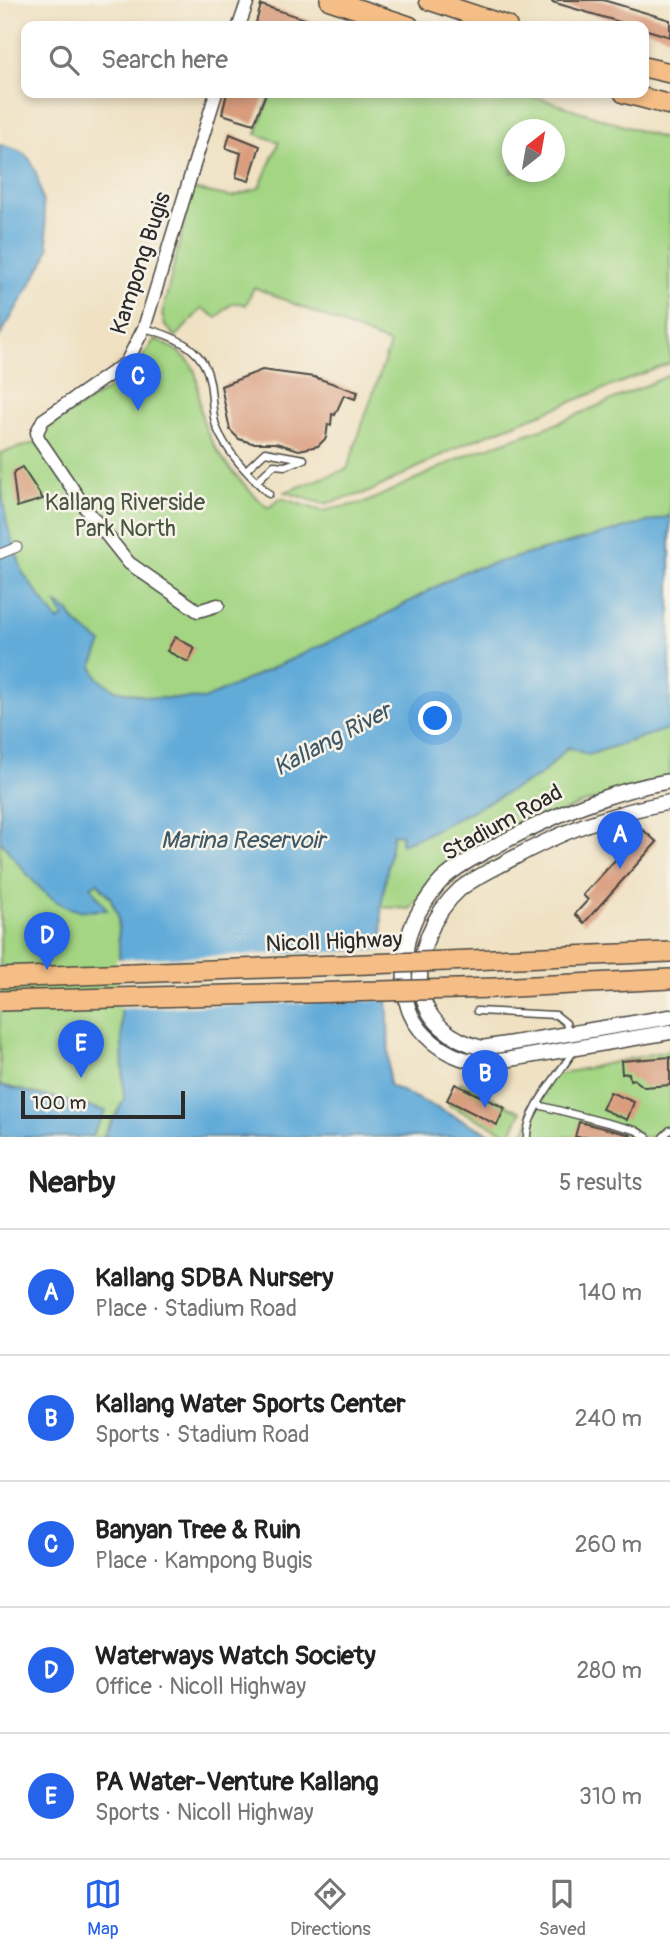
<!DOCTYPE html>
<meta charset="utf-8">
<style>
body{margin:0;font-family:Pangolin,sans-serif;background:#f2f2f2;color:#222}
.compass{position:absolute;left:502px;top:119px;width:63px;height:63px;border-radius:50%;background:#fff;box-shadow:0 4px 10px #0003;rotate:31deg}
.scale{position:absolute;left:21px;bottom:18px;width:164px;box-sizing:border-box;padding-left:7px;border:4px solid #2b2b2b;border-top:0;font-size:19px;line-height:24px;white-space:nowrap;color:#2b2b2b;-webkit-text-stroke:5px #f7f3e8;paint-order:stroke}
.you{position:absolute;left:436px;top:719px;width:24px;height:24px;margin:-18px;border:5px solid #fff;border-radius:50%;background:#1a73e8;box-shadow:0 0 0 10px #1a73e833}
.badge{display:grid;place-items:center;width:46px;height:46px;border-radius:50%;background:#2563eb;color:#fff;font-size:23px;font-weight:700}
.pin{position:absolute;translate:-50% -58px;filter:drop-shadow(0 2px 4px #0008)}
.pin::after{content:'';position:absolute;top:37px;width:24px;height:21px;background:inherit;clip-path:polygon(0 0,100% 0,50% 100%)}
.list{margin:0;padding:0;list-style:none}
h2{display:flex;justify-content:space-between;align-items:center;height:91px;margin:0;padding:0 28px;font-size:30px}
h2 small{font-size:23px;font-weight:400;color:#767676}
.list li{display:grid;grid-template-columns:46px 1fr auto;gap:21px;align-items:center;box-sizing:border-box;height:126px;padding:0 28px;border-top:2px solid #e0e0e0}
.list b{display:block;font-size:26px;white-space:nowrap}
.list p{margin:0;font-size:23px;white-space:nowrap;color:#767676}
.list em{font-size:23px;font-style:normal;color:#767676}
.icon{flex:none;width:38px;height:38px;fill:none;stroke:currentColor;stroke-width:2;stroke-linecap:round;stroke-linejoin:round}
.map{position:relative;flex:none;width:670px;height:1137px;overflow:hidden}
.search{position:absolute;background:#fff;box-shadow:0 4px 10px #0003;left:21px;right:21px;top:21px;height:77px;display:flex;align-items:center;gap:18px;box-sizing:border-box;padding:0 24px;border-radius:14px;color:#767676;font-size:26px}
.sheet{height:721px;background:#fff}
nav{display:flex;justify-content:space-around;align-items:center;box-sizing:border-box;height:98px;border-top:2px solid #e0e0e0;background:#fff;font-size:19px;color:#767676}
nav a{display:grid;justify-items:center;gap:4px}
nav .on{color:#2563eb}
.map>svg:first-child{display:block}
.green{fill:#a3d583;stroke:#678057;stroke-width:2;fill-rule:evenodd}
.water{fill:#62abd9;stroke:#466b82;stroke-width:2}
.pier{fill:#efe1c2}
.building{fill:#d99c7d}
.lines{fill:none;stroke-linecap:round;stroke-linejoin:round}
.service-casing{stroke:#484642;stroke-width:9}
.pedestrian-casing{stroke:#484642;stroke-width:11}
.minor-casing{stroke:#484642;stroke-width:15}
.tertiary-casing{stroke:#484642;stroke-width:17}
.primary-casing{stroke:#484642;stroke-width:22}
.trunk-casing{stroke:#484642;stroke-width:22}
.service{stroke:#fff;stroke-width:6}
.pedestrian{stroke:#fff;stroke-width:9}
.minor{stroke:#fff;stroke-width:12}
.tertiary{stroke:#fff;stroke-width:14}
.primary{stroke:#f6be87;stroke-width:19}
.trunk{stroke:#f6be87;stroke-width:19}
.trunk-bridge-casing{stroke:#484642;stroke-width:22;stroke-linecap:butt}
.trunk-bridge{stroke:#f6be87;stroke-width:19}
.labels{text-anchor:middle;stroke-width:5;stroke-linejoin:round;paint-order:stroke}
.street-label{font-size:23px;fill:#2b2b2b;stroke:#f7f3e8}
.park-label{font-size:23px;fill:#495641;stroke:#f7f3e8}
.water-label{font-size:24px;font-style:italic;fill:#3e5868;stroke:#f7f3e8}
</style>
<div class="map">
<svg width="670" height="1137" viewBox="0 0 670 1137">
<rect width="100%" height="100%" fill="#f7f3e8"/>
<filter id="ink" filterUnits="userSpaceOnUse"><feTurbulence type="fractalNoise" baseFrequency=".0143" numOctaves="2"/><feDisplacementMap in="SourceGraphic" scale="14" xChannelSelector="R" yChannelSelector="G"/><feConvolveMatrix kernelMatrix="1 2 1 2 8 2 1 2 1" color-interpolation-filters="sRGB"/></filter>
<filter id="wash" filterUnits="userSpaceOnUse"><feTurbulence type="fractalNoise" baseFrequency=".00686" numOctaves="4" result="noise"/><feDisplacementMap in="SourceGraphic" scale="28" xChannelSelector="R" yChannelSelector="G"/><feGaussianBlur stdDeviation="1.57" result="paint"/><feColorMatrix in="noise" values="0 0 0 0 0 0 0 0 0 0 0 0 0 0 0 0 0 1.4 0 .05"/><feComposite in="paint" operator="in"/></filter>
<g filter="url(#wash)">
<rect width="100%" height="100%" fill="#efe1c2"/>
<!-- green -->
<path class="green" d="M271,93H524L670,141V363L464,444L369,492L324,504L285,492L347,469L390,344L254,287L246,305C232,299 226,308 217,318L202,308L176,337L165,325L162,315L192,189L232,197L259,188L279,142L256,134ZM512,130H554V172H512Z
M155,339C217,367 187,384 207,432C220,461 245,487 268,508L281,498L322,511L367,502L469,454L553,425L670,375V516L465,571L370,623L205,699L154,698L115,690L97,678L92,666L101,643L77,624L68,611L58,606L65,617L58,621C48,608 36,596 28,582C6,546 0,494 0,453L41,441L46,429L52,425L129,376Z
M670,728V781L580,804L440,872L410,909L381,907L393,833L402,835L401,843L541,775L568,747L588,755Z
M0,841L38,885L85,910H106L90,887L97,882L110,897L118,915L124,1100L103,1137H91L105,1111L0,1085Z
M670,1050V1137H522L550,1076Z
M460,1082L521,1112L510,1135L449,1105Z"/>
<!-- water -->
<path class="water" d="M0,145C10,148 24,150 30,160C42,177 45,226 49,248L46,258L0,336Z
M0,481L7,524L23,573L58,621L64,617L57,604L68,611L77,624L102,643L92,666L98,678L115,690L154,698L205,699L370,623L465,571L670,516V728L588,755L568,747L541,775L425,835L401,844L402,835L393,834L381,907L388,1015L389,1085L497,1137H103L124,1100L118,915L110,897L97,882L91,887L107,910C96,910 84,912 73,909C42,900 20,864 0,841Z
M0,1085L106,1111L91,1137H0Z"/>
<!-- pier -->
<path class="pier" d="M387,950L391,1000L119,1009L116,959Z"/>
<g id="blocks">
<!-- building -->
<path class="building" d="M552,0H603L670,20V37L644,29V26H633L552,2Z
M261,5L321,24V26H255Z
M227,93H266L254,124L222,114Z
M230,134L260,146L249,181L236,177L241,153L226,148Z
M262,370L314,377L358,392L355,399L344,395L335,415L332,414L331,425L328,424L326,438L318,446L299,450L276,443H252L239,439L230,430L221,386Z
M22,467L43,499L17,507L13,475L15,471Z
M175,637L195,648L188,662L167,651Z
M643,830L657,842L584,923L575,914L588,900L583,895Z
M670,1057V1085L644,1087L634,1079L630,1080L629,1073L622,1074L621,1061Z
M455,1084L505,1108L497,1125L447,1100Z
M610,1092L634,1102L627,1120L602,1109Z
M579,1122L631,1135L630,1137H575Z"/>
</g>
</g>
<g filter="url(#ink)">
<use href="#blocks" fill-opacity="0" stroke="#484642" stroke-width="2"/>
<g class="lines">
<defs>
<path id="service" d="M144,328C171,335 202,346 209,378C213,393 211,410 216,426C226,452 249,475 269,494
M246,470L265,452L304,459
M256,482L274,465L285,466L302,460
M477,1011L556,1015L566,1023L569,1034
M538,1105L635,1130L647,1137
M527,1137C526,1111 559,1074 573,1052
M663,1137L670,1130"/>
<path id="pedestrian" d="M0,554L17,547"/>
<path id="minor" d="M239,26L248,0
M216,93L144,328L126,363L43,420L37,432L38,438L89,513L129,563L198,611L218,605"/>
<path id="tertiary" d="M670,781C609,791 555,815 501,843C481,854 458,865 442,880C434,888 426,901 420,910C403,937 403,968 406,998C410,1026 435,1049 461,1058C469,1061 479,1061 487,1063L670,1032
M670,802C607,814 562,831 506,862C491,870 474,878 460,889C433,913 416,954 421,989C426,1022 452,1040 482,1048L670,1017"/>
<path id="primary" d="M330,0L409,26
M429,0L507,26
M644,67L670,73
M624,93L670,105"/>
<path id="trunk" d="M446,961L670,952
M496,988L670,979"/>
</defs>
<!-- service casing -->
<use href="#service" class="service-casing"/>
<!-- pedestrian casing -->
<use href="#pedestrian" class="pedestrian-casing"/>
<!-- minor casing -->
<use href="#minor" class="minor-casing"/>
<!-- tertiary casing -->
<use href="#tertiary" class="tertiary-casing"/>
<!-- primary casing -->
<use href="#primary" class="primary-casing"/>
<!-- trunk casing -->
<use href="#trunk" class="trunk-casing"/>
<!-- service -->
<use href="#service" class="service"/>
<!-- pedestrian -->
<use href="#pedestrian" class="pedestrian"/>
<!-- minor -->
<use href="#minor" class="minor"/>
<!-- tertiary -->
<use href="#tertiary" class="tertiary"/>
<!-- primary -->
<use href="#primary" class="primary"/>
<!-- trunk -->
<use href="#trunk" class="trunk"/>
<defs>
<path id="trunk-bridge" d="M0,978L446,961
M0,1001L496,988"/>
</defs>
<!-- trunk-bridge casing -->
<use href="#trunk-bridge" class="trunk-bridge-casing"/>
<!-- trunk-bridge -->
<use href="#trunk-bridge" class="trunk-bridge"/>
</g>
</g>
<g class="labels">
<!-- street labels -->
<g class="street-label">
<text transform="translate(140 263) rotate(-72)" y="8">Kampong Bugis</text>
<text transform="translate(502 822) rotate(-29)" y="8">Stadium Road</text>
<text transform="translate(334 941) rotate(-2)" y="8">Nicoll Highway</text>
</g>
<!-- park labels -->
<g class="park-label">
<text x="125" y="510">Kallang Riverside<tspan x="125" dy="26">Park North</tspan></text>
</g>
<!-- water labels -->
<g class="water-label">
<text transform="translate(332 739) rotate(-28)" y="8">Kallang River</text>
<text x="243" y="848">Marina Reservoir</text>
</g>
</g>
</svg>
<svg class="compass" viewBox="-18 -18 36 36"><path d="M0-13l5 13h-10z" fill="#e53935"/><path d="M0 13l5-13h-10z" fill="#767676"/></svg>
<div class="scale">100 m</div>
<div class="you"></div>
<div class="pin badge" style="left:620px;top:869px">A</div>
<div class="pin badge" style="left:485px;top:1108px">B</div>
<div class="pin badge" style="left:138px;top:411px">C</div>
<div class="pin badge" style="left:47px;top:970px">D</div>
<div class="pin badge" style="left:81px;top:1078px">E</div>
<div class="search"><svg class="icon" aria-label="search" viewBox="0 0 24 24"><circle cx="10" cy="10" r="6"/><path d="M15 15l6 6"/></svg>Search here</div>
</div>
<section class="sheet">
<h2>Nearby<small>5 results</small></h2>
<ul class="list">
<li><span class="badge">A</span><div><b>Kallang SDBA Nursery</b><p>Place · Stadium Road</p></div><em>140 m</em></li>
<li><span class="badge">B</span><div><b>Kallang Water Sports Center</b><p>Sports · Stadium Road</p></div><em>240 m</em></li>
<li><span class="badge">C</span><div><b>Banyan Tree &amp; Ruin</b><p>Place · Kampong Bugis</p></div><em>260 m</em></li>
<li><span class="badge">D</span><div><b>Waterways Watch Society</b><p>Office · Nicoll Highway</p></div><em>280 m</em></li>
<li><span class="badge">E</span><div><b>PA Water-Venture Kallang</b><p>Sports · Nicoll Highway</p></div><em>310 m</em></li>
</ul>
</section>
<nav>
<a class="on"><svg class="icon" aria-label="map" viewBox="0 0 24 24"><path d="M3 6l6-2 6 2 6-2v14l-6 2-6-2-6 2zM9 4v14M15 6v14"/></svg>Map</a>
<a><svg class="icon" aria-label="directions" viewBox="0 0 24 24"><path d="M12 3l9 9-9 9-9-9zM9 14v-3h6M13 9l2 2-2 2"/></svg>Directions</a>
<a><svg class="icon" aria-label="saved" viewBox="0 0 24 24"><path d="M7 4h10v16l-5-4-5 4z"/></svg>Saved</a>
</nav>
